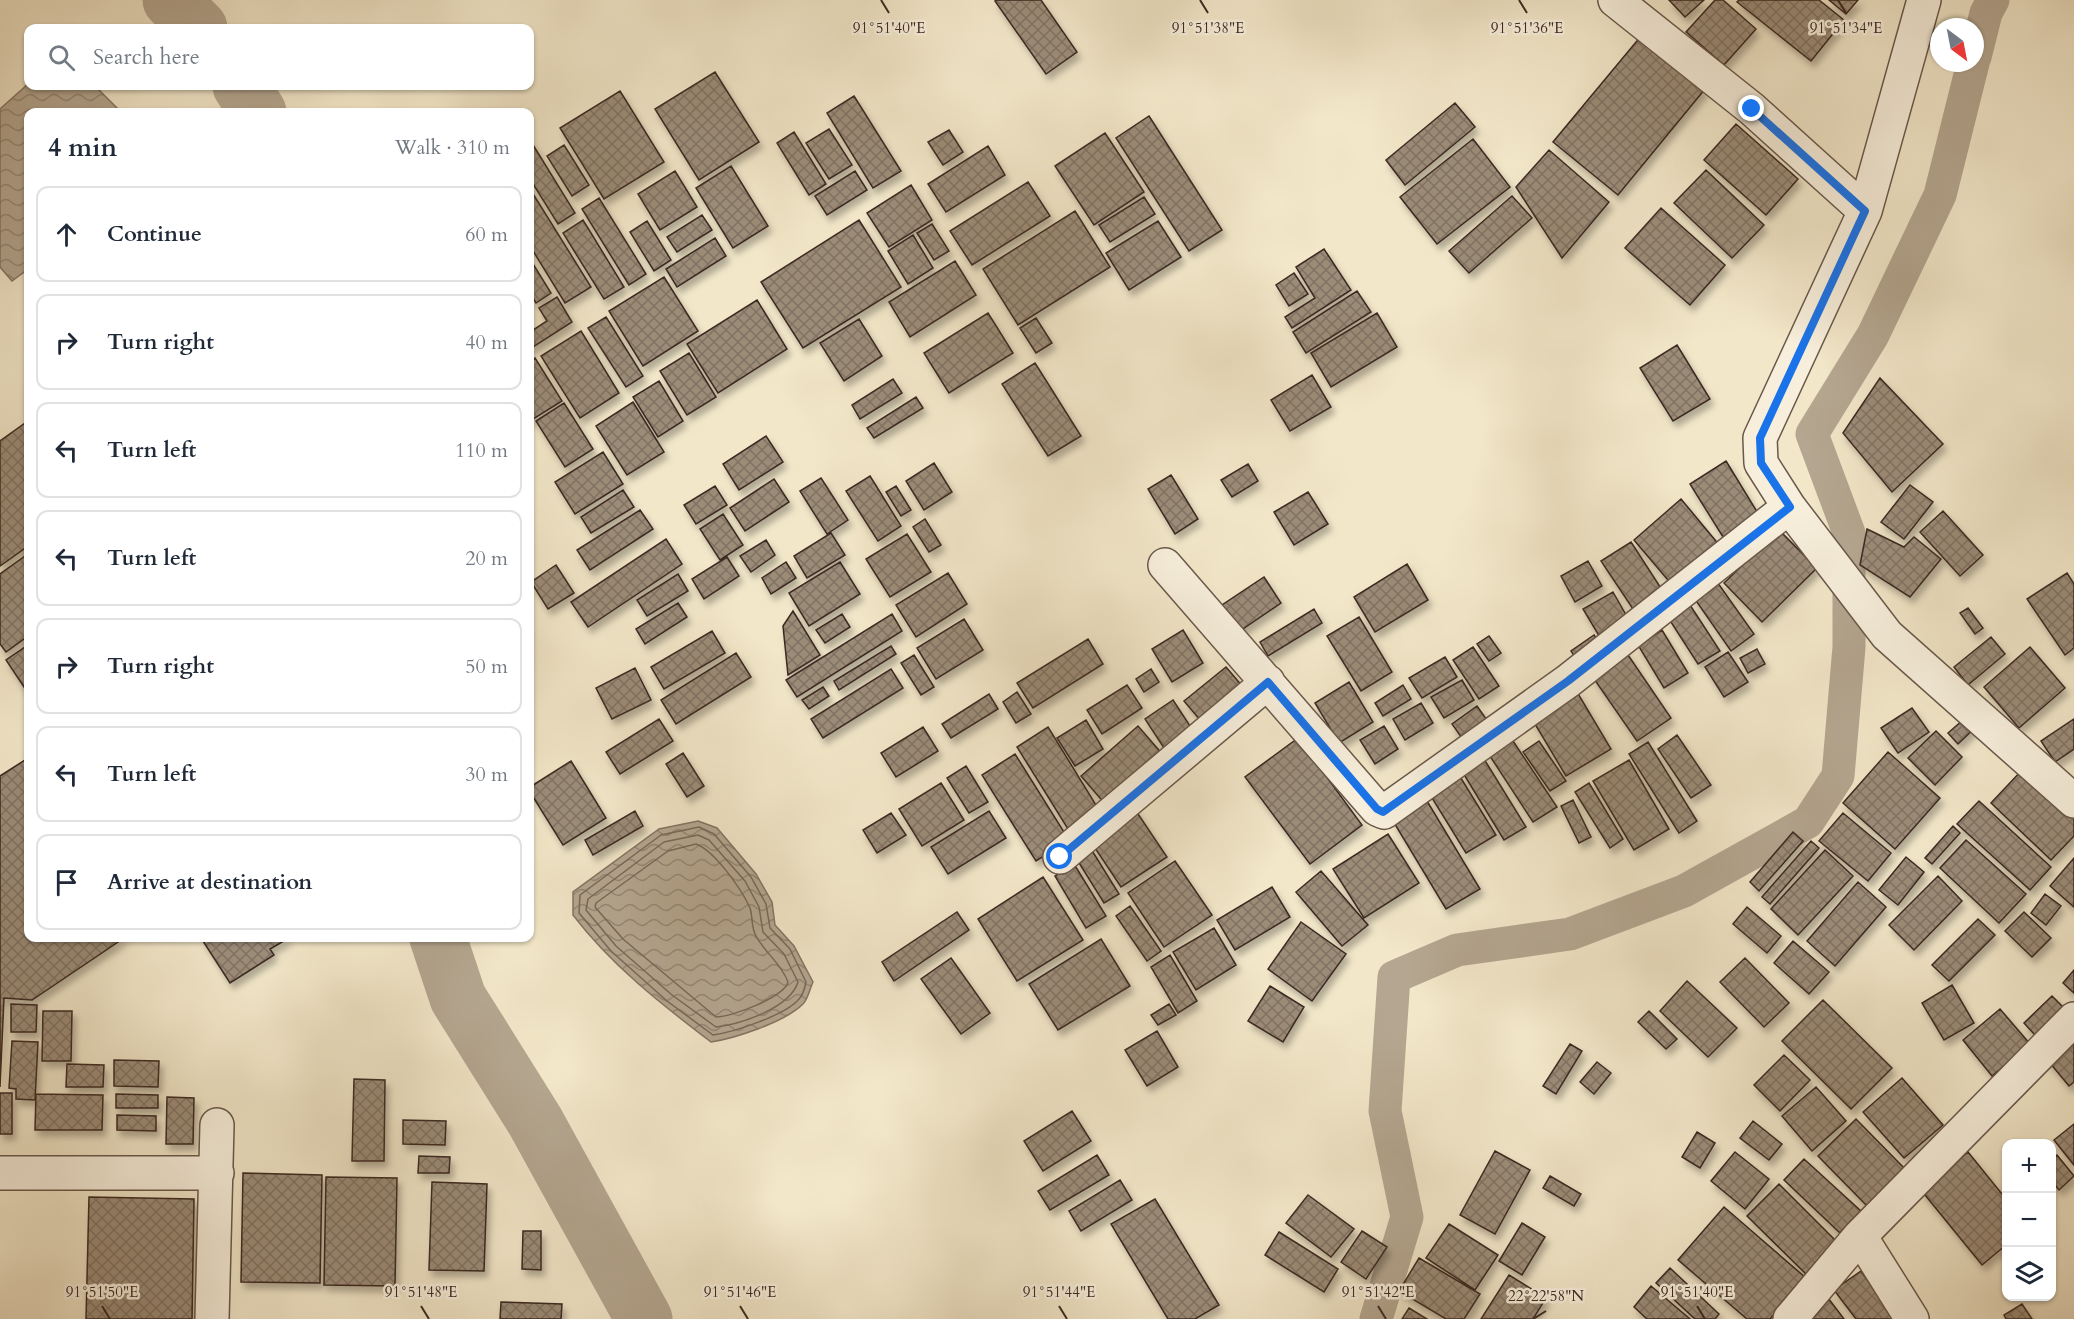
<!DOCTYPE html>
<meta charset="utf-8">
<style>
body{margin:0;font-family:Cardo,serif;background:#f2f2f3;color:#1f2937}
.controls{position:absolute;right:18px;bottom:18px;display:grid;overflow:hidden;border-radius:12px;box-shadow:0 2px 4px #0004}
.controls button{width:54px;height:54px;display:grid;place-items:center;padding:0;border:0;border-bottom:2px solid #e0e1e3;background:#fff;color:#1f2937;font:30px sans-serif}
.compass{position:absolute;left:1930px;top:18px;width:54px;height:54px;border-radius:50%;background:#fff;box-shadow:0 2px 4px #0004;rotate:148deg}
.stop{position:absolute;width:18px;height:18px;margin:-14px;border:4px solid #1a73e8;border-radius:50%;background:#fff}
.stop.end{background:#1a73e8;border-color:#fff;box-shadow:0 2px 6px #0008}
.list{margin:0;padding:0;list-style:none}
h2{display:flex;justify-content:space-between;align-items:center;height:78px;margin:0;padding:0 24px;font-size:26px}
h2 small{font-size:20px;font-weight:400;color:#747a83}
.list li{display:grid;grid-template-columns:39px 1fr auto;gap:18px;align-items:center;box-sizing:border-box;height:96px;margin:0 12px 12px;padding:0 12px;border:2px solid #e0e1e3;border-radius:12px}
.list b{display:block;font-size:22px;white-space:nowrap}
.list em{font-size:20px;font-style:normal;color:#747a83}
.icon{flex:none;width:33px;height:33px;fill:none;stroke:currentColor;stroke-width:2;stroke-linecap:round;stroke-linejoin:round}
.map{position:relative;flex:none;width:2074px;height:1319px;overflow:hidden}
.search{position:absolute;background:#fff;box-shadow:0 2px 4px #0004;left:24px;top:24px;width:510px;height:66px;display:flex;align-items:center;gap:15px;box-sizing:border-box;padding:0 21px;border-radius:12px;color:#747a83;font-size:22px}
.panel{position:absolute;background:#fff;box-shadow:0 2px 4px #0004;left:24px;top:108px;width:510px;height:834px;border-radius:12px}
.map>svg:first-child{display:block}
.water{fill:url(#water-waves);stroke:#847464;stroke-width:1.5}
.lines{fill:none;stroke-linecap:round;stroke-linejoin:round}
.shore{stroke:#786858;stroke-width:1.5}
.canal{stroke:#b4a690;stroke-width:33}
.river{stroke:#b4a690;stroke-width:57}
.building{fill:url(#building-cross-hatch);stroke:#3c2921;stroke-width:1.5;filter:url(#shadow)}
.street-casing{stroke:#6a584b;stroke-width:36}
.street{stroke:#f7efdc;stroke-width:33}
.route{stroke:#1a73e8;stroke-width:8}
.ticks{fill:none;stroke:#3c2921;stroke-width:2}
.ticks-label{font-size:15px;text-anchor:middle;fill:#3c2921;stroke:#f7efdc;stroke-width:5;stroke-linejoin:round;paint-order:stroke}
</style>
<div class="map">
<svg width="2074" height="1319" viewBox="0 0 2074 1319">
<defs>
<pattern id="water-waves" width="16" height="10" patternUnits="userSpaceOnUse" patternTransform="scale(1.5)"><rect width="16" height="10" fill="#b4a690"/><path d="M0 5q4-4 8 0t8 0" fill="none" stroke="#948775"/></pattern>
<pattern id="building-cross-hatch" width="8" height="8" patternUnits="userSpaceOnUse" patternTransform="scale(1.5)"><rect width="8" height="8" fill="#9b8c78"/><path d="M0 0l8 8M0 8l8-8" fill="none" stroke="#807262"/></pattern>
<filter id="shadow"><feDropShadow dx="3.5" dy="6" stdDeviation="3" flood-color="#0004"/></filter>
</defs>
<rect width="100%" height="100%" fill="#f2e7c9"/>
<filter id="stains"><feTurbulence type="fractalNoise" baseFrequency=".00333" numOctaves="4"/><feColorMatrix values="0 0 0 0 .2 0 0 0 0 .09 0 0 0 0 .02 0 0 0 .5 -.17"/></filter>
<radialGradient id="worn" r=".72"><stop offset=".6" stop-color="#630" stop-opacity="0"/><stop offset="1" stop-color="#630" stop-opacity=".3"/></radialGradient>
<!-- water -->
<path class="water" d="M28,84L95,86L121,112H28V269L12,281L0,267V109Z
M698,821L717,828L756,874L772,902L775,925L794,946L813,982C810,988 808,999 803,1004C785,1022 736,1038 711,1042C661,1004 611,965 573,915V892L659,829Z"/>
<g class="lines">
<!-- shore -->
<path class="shore" d="M699,827L714,834L751,877L766,904L770,928L790,949L806,982C805,987 803,995 799,999C786,1015 734,1032 713,1035L667,1001L611,951L579,913L580,895L661,835Z
M698,835L709,840L745,881L759,907L763,932L784,954L798,982C790,1008 741,1024 716,1027L672,995L616,946L586,910L588,899L664,842Z
M696,844C715,851 742,890 750,908C753,917 751,928 756,936C765,953 781,963 788,982C784,997 732,1017 716,1017L623,939L595,907L596,903L668,851Z"/>
<!-- canal -->
<path class="canal" d="M1975,57L1986,13L1993,0
M1376,1319L1407,1217L1385,1111L1394,977L1457,950L1570,934L1684,891L1808,822L1838,776L1849,647V533L1812,434L1873,335L1940,195L1973,63"/>
<!-- river -->
<path class="river" d="M171,0L199,28
M241,86L258,112
M438,938L458,998L535,1121L644,1319"/>
</g>
<!-- building -->
<path class="building" d="M997,0H1041L1077,52L1046,74L995,1Z
M1669,0H1704L1685,17Z
M1715,0H1723L1756,29L1724,65L1686,32Z
M1739,0H1819L1844,20L1811,61L1737,2Z
M1829,0H1858L1846,14Z
M1641,36L1705,89L1618,195L1553,142Z
M715,72L759,142L699,180L655,109Z
M620,91L664,162L604,199L560,128Z
M854,96L901,171L873,188L827,113Z
M1455,103L1475,127L1405,185L1386,160Z
M1149,116L1222,230L1189,251L1116,138Z
M1736,124L1798,179L1766,215L1704,160Z
M829,129L852,165L829,179L806,143Z
M949,130L963,152L943,165L928,142Z
M794,132L826,184L809,195L777,143Z
M1105,133L1144,192L1094,225L1055,166Z
M1473,139L1510,187L1437,244L1400,197Z
M530,140L575,213L558,224L530,179Z
M564,145L589,185L572,196L547,156Z
M988,146L1005,175L946,212L928,184Z
M1549,150L1609,202L1562,258L1516,187Z
M731,166L768,226L733,248L696,188Z
M1706,170L1764,225L1732,258L1674,203Z
M675,171L697,207L660,230L638,194Z
M855,171L867,190L827,215L815,196Z
M1028,182L1050,216L972,265L950,231Z
M911,185L932,220L889,247L867,213Z
M530,189L591,287L565,303L530,246Z
M1512,196L1532,218L1469,273L1449,251Z
M1144,197L1155,214L1110,242L1099,225Z
M599,198L646,274L629,285L582,209Z
M1661,208L1725,265L1690,305L1625,248Z
M1075,211L1110,267L1018,325L983,269Z
M702,215L712,230L677,252L667,237Z
M583,220L624,287L604,299L563,233Z
M859,220L901,287L803,348L761,282Z
M647,221L671,260L654,271L630,232Z
M1158,221L1181,257L1129,290L1106,253Z
M932,224L949,251L934,260L917,233Z
M913,235L933,268L908,284L888,251Z
M715,238L726,256L677,287L666,269Z
M1324,249L1351,290L1292,328L1285,317L1315,298L1296,267Z
M530,259L551,293L536,303L530,293Z
M955,261L976,295L910,337L889,302Z
M1294,273L1308,294L1289,306L1276,285Z
M664,277L698,331L643,366L609,311Z
M1357,291L1371,312L1306,353L1293,332Z
M557,297L572,322L530,349V332L547,321L539,308Z
M757,300L787,349L718,393L687,344Z
M988,313L1013,353L949,393L924,353Z
M1377,313L1397,347L1331,387L1311,353Z
M606,317L643,376L626,387L588,328Z
M1036,318L1052,343L1036,353L1020,328Z
M859,319L882,356L844,381L820,343Z
M581,331L619,393L580,418L541,356Z
M1677,345L1710,399L1673,421L1640,368Z
M689,353L716,397L687,415L660,371Z
M535,358L562,401L530,421V361Z
M1035,363L1081,436L1048,456L1002,384Z
M1312,375L1331,407L1290,431L1271,400Z
M1880,378L1943,444L1892,492L1843,433Z
M893,379L902,393L860,419L852,405Z
M659,381L683,421L658,437L633,397Z
M916,397L923,408L874,438L867,428Z
M633,402L664,452L627,475L596,426Z
M564,403L593,449L565,467L536,421Z
M28,421V546L0,566V441Z
M766,436L783,462L739,490L723,464Z
M603,452L623,484L575,514L555,482Z
M1726,461L1759,515L1723,537L1690,484Z
M934,463L952,492L924,510L906,481Z
M1248,464L1258,481L1232,497L1221,480Z
M1171,475L1198,519L1175,534L1148,489Z
M870,476L901,526L878,541L846,491Z
M821,478L848,520L827,534L800,491Z
M774,479L789,502L745,531L730,508Z
M1910,485L1933,502L1904,539L1881,522Z
M715,486L727,505L696,524L684,505Z
M896,486L911,510L901,516L886,492Z
M623,490L634,507L591,533L581,517Z
M1308,492L1328,524L1294,545L1274,512Z
M1681,499L1720,546L1673,586L1634,540Z
M640,510L653,529L590,570L577,550Z
M1943,511L1983,555L1960,576L1920,532Z
M723,514L743,545L720,560L700,529Z
M925,519L941,545L929,552L913,527Z
M1867,529L1904,547L1914,537L1941,559L1910,597L1860,565Z
M1779,530L1817,568L1762,622L1724,583Z
M831,533L845,555L807,578L794,556Z
M907,534L931,572L890,597L866,559Z
M666,539L682,564L588,627L571,602Z
M766,540L775,555L751,572L740,556Z
M1631,542L1666,596L1637,615L1601,561Z
M28,554V636L6,652L0,644V574Z
M727,557L739,576L704,599L692,579Z
M1588,561L1602,586L1575,602L1561,576Z
M786,562L796,578L771,594L762,578Z
M840,562L860,594L809,626L789,593Z
M1407,564L1428,600L1375,632L1354,597Z
M556,565L574,593L548,609L531,582Z
M948,573L967,604L916,637L896,605Z
M2067,573L2074,584V648L2065,655L2027,599Z
M678,574L688,591L647,616L637,600Z
M1264,577L1281,603L1234,635L1216,609Z
M1715,579L1754,634L1731,651L1692,595Z
M1613,592L1630,622L1601,639L1583,609Z
M678,603L687,617L645,644L636,629Z
M1690,605L1720,651L1698,664L1669,619Z
M1968,608L1983,628L1975,634L1960,613Z
M1314,609L1322,623L1268,656L1260,642Z
M793,611L820,655L788,675L783,626Z
M842,614L850,627L825,643L816,630Z
M892,614L902,631L797,697L786,680Z
M1359,617L1392,672L1361,691L1327,636Z
M964,619L983,650L936,679L917,648Z
M1183,630L1203,663L1172,682L1152,649Z
M1662,630L1688,673L1664,688L1638,645Z
M712,631L725,653L664,689L651,667Z
M1594,635L1602,646L1578,662L1571,651Z
M1489,636L1501,653L1489,661L1477,644Z
M1991,637L2005,654L1968,685L1954,667Z
M1088,639L1103,664L1033,708L1017,683Z
M28,645V693L6,660Z
M891,646L896,654L839,690L834,681Z
M1473,647L1499,686L1479,699L1453,660Z
M2030,647L2065,688L2019,728L1984,687Z
M1757,649L1765,664L1748,673L1740,658Z
M1626,652L1671,718L1637,741L1592,676Z
M1728,652L1748,682L1724,697L1705,667Z
M736,653L751,677L676,724L661,700Z
M914,655L934,687L921,695L901,663Z
M1445,657L1457,677L1422,698L1409,678Z
M1226,667L1243,687L1201,721L1184,701Z
M635,668L651,700L612,719L596,688Z
M891,669L903,688L823,738L811,719Z
M1151,669L1159,682L1144,692L1136,679Z
M1462,680L1474,700L1444,718L1431,697Z
M1349,682L1373,722L1339,743L1315,703Z
M1127,685L1142,708L1102,734L1087,710Z
M1403,685L1411,699L1383,716L1375,703Z
M823,687L829,696L809,709L802,700Z
M1017,692L1031,714L1016,723L1003,702Z
M1577,692L1611,749L1566,776L1532,719Z
M989,694L998,709L951,738L942,724Z
M1173,700L1192,729L1164,748L1145,719Z
M1421,703L1433,723L1405,740L1393,719Z
M1477,706L1489,723L1464,741L1452,724Z
M1912,708L1929,732L1898,753L1881,728Z
M1971,713L1980,723L1958,744L1948,733Z
M659,719L673,741L620,774L606,752Z
M2074,719V749L2055,762L2041,741Z
M1086,720L1103,749L1075,766L1057,738Z
M1138,726L1164,756L1106,805L1081,776Z
M1384,726L1398,749L1375,764L1360,740Z
M923,727L938,751L896,777L881,753Z
M1048,727L1099,810L1068,829L1017,747Z
M1936,731L1962,757L1935,785L1908,758Z
M1509,735L1557,807L1533,822L1486,750Z
M1677,735L1711,785L1691,798L1658,749Z
M1298,738L1362,825L1310,864L1245,777Z
M1539,741L1566,781L1550,791L1523,752Z
M1648,742L1697,821L1679,833L1629,754Z
M1888,752L1940,798L1895,849L1843,803Z
M683,753L704,786L687,797L666,764Z
M1015,754L1069,840L1036,861L982,775Z
M28,758V938H124L32,1000L4,998L0,1087V776Z
M1484,759L1526,827L1504,840L1463,773Z
M1629,760L1669,829L1634,850L1593,781Z
M571,761L606,818L563,845L530,792V787Z
M966,766L988,802L969,813L947,778Z
M2023,769L2074,817V836L2051,860L1991,803Z
M1459,775L1496,835L1466,853L1429,793Z
M941,783L964,820L922,846L899,809Z
M1589,783L1623,839L1610,848L1575,792Z
M1573,800L1591,837L1579,843L1561,806Z
M1427,801L1480,889L1446,909L1393,821Z
M1979,801L2051,867L2030,890L1957,824Z
M1134,808L1167,857L1121,887L1089,839Z
M635,811L643,826L593,855L585,840Z
M989,811L1006,838L948,874L931,847Z
M891,813L906,835L877,853L863,830Z
M1843,813L1891,853L1868,881L1819,841Z
M1953,826L1960,833L1932,864L1925,858Z
M1793,832L1803,841L1759,891L1750,882Z
M1388,834L1419,883L1364,918L1333,869Z
M1966,840L2026,894L1999,923L1940,868Z
M1811,841L1819,848L1770,904L1762,897Z
M1091,849L1119,894L1104,903L1076,858Z
M1825,850L1853,876L1798,935L1771,909Z
M1906,857L1924,872L1898,905L1879,890Z
M2074,858V907L2050,886Z
M1175,861L1212,915L1164,947L1128,893Z
M1074,864L1106,916L1086,928L1055,876Z
M1321,871L1368,925L1342,946L1296,892Z
M1938,876L1962,901L1914,950L1889,925Z
M1043,877L1083,940L1017,981L978,919Z
M1858,882L1886,907L1835,966L1807,941Z
M1272,887L1290,917L1235,950L1217,920Z
M2045,894L2061,906L2046,925L2031,913Z
M1130,906L1161,951L1147,961L1116,916Z
M1747,907L1781,936L1767,953L1733,924Z
M957,912L969,930L894,981L882,962Z
M2024,912L2051,938L2032,957L2005,931Z
M1978,919L1995,935L1949,981L1932,965Z
M1301,922L1346,954L1312,1001L1268,969Z
M1214,928L1236,965L1196,990L1173,952Z
M201,938H289L270,949L274,955L230,983Z
M1101,939L1130,986L1058,1030L1029,984Z
M1793,941L1829,972L1809,994L1774,963Z
M1170,955L1197,1001L1178,1013L1151,967Z
M951,958L990,1013L961,1034L921,979Z
M1745,958L1789,1003L1764,1027L1720,982Z
M2074,970V993L2063,983Z
M1687,981L1737,1028L1708,1057L1660,1011Z
M1952,985L1974,1023L1944,1040L1922,1003Z
M1270,986L1304,1007L1283,1042L1248,1021Z
M2052,996L2063,1007L2035,1035L2024,1023Z
M1823,1000L1892,1068L1851,1109L1782,1041Z
M11,1004L37,1005L36,1032H11Z
M1169,1004L1176,1015L1158,1025L1151,1015Z
M2000,1009L2030,1044L1992,1076L1963,1040Z
M43,1011H72L71,1061H42Z
M1649,1011L1677,1039L1666,1049L1638,1022Z
M1157,1031L1178,1067L1147,1086L1125,1050Z
M2074,1034V1082L2069,1086L2045,1057Z
M12,1041L38,1042L35,1100L16,1099V1089L9,1088Z
M1570,1044L1582,1051L1556,1094L1543,1086Z
M1784,1055L1810,1080L1780,1111L1754,1085Z
M114,1060L159,1061L158,1087L114,1086Z
M1597,1062L1611,1073L1594,1094L1580,1082Z
M67,1064L104,1065L103,1087H66Z
M1902,1078L1943,1125L1904,1158L1863,1112Z
M354,1079L385,1080L384,1161H352Z
M1816,1087L1846,1121L1812,1151L1782,1116Z
M0,1093H12V1134H0Z
M36,1094L103,1095L102,1130H35Z
M116,1094L158,1095V1108H116Z
M167,1097L194,1098L193,1144H166Z
M1072,1111L1091,1141L1043,1171L1024,1141Z
M117,1115L156,1116V1131L117,1130Z
M1856,1119L1905,1169L1867,1206L1818,1156Z
M403,1120L446,1121L445,1145L403,1144Z
M1753,1121L1782,1144L1769,1160L1740,1138Z
M2074,1124V1165L2054,1140Z
M1697,1132L1715,1143L1700,1168L1682,1157Z
M1495,1151L1530,1170L1495,1234L1460,1215Z
M1735,1152L1769,1179L1745,1209L1711,1181Z
M1968,1152L2006,1199V1245L1982,1265L1921,1190Z
M1097,1155L1109,1175L1050,1210L1038,1191Z
M2057,1155L2074,1176L2059,1190L2052,1181V1160Z
M419,1156L450,1157L449,1173H418Z
M1804,1159L1861,1211L1840,1233L1784,1180Z
M243,1173L322,1175L320,1283L241,1282Z
M1550,1176L1581,1194L1574,1206L1543,1188Z
M326,1177L397,1178L395,1286L324,1285Z
M1120,1180L1132,1200L1081,1231L1069,1211Z
M432,1182L487,1184L484,1271L429,1270Z
M1779,1184L1841,1246L1810,1278L1747,1216Z
M1308,1195L1354,1229L1331,1257L1286,1223Z
M89,1197L194,1199L192,1319H86Z
M1155,1199L1219,1305L1195,1319H1168L1111,1224Z
M1724,1207L1806,1278L1770,1319H1747L1678,1260Z
M1522,1223L1545,1237L1522,1275L1499,1261Z
M1449,1224L1498,1255L1475,1290L1426,1258Z
M523,1231H541V1270L522,1269Z
M1362,1231L1387,1247L1366,1279L1341,1262Z
M1279,1232L1338,1269L1324,1292L1265,1255Z
M1419,1258L1480,1294L1464,1319H1446L1399,1291Z
M1670,1268L1719,1314L1715,1319H1695L1656,1283Z
M1861,1271L1896,1319H1856L1834,1290Z
M1509,1275L1546,1298L1533,1319H1481Z
M1651,1286L1690,1319H1647L1634,1307Z
M1825,1294L1844,1319H1814L1806,1308Z
M501,1302L562,1304L561,1319H500Z
M2022,1304L2032,1319H2006L2004,1315Z
M1409,1308L1427,1319H1402Z"/>
<g class="lines">
<defs>
<path id="street" d="M1615,0L1752,109L1865,211L1924,0
M1865,211L1760,438L1761,463L1789,507L1887,635L2074,801
M1165,565L1377,809L1384,812L1568,681L1789,507
M1060,857L1268,682
M0,1173H217
M1860,1236L1912,1319
M212,1319L217,1125
M1790,1319L1860,1236L2074,1019"/>
</defs>
<!-- street casing -->
<use href="#street" class="street-casing"/>
<!-- street -->
<use href="#street" class="street"/>
</g>
<g class="lines">
<!-- route -->
<path class="route" d="M1060,857L1268,682L1377,809L1383,812L1568,681L1790,507L1761,463L1760,438L1865,211L1752,109"/>
</g>
<!-- ticks -->
<path class="ticks" d="M881,0L889,13M1200,0L1208,13M1519,0L1527,13M1838,0L1846,13M102,1306L110,1319M421,1306L429,1319M740,1306L748,1319M1059,1306L1067,1319M1378,1306L1386,1319M1697,1306L1705,1319M1533,1319L1546,1311"/>
<g class="ticks-label">
<text x="889" y="33">91°51'40"E</text>
<text x="1208" y="33">91°51'38"E</text>
<text x="1527" y="33">91°51'36"E</text>
<text x="1846" y="33">91°51'34"E</text>
<text x="102" y="1297">91°51'50"E</text>
<text x="421" y="1297">91°51'48"E</text>
<text x="740" y="1297">91°51'46"E</text>
<text x="1059" y="1297">91°51'44"E</text>
<text x="1378" y="1297">91°51'42"E</text>
<text x="1697" y="1297">91°51'40"E</text>
<text x="1546" y="1301">22°22'58"N</text>
</g>
<rect width="100%" height="100%" filter="url(#stains)"/>
<rect width="100%" height="100%" fill="url(#worn)"/>
</svg>
<div class="controls">
<button>+</button>
<button>−</button>
<button><svg class="icon" aria-label="layers" viewBox="0 0 24 24"><path d="M12 4l9 5-9 5-9-5zM3 14l9 5 9-5"/></svg></button>
</div>
<svg class="compass" viewBox="-18 -18 36 36"><path d="M0-13l5 13h-10z" fill="#e53935"/><path d="M0 13l5-13h-10z" fill="#747a83"/></svg>
<div class="stop" style="left:1060px;top:857px"></div>
<div class="stop end" style="left:1752px;top:109px"></div>
<div class="search"><svg class="icon" aria-label="search" viewBox="0 0 24 24"><circle cx="10" cy="10" r="6"/><path d="M15 15l6 6"/></svg>Search here</div>
<section class="panel">
<h2>4 min<small>Walk · 310 m</small></h2>
<ul class="list">
<li><svg class="icon" aria-label="ahead" viewBox="0 0 24 24"><path d="M12 20V5M6 11l6-6 6 6"/></svg><div><b>Continue</b></div><em>60 m</em></li>
<li><svg class="icon" aria-label="right" viewBox="0 0 24 24"><path d="M7 20v-9h11M14 6l5 5-5 5"/></svg><div><b>Turn right</b></div><em>40 m</em></li>
<li><svg class="icon" aria-label="left" viewBox="0 0 24 24"><path d="M17 20v-9H6M10 6l-5 5 5 5"/></svg><div><b>Turn left</b></div><em>110 m</em></li>
<li><svg class="icon" aria-label="left" viewBox="0 0 24 24"><path d="M17 20v-9H6M10 6l-5 5 5 5"/></svg><div><b>Turn left</b></div><em>20 m</em></li>
<li><svg class="icon" aria-label="right" viewBox="0 0 24 24"><path d="M7 20v-9h11M14 6l5 5-5 5"/></svg><div><b>Turn right</b></div><em>50 m</em></li>
<li><svg class="icon" aria-label="left" viewBox="0 0 24 24"><path d="M17 20v-9H6M10 6l-5 5 5 5"/></svg><div><b>Turn left</b></div><em>30 m</em></li>
<li><svg class="icon" aria-label="arrive" viewBox="0 0 24 24"><path d="M6 21V4h12l-3 4 3 4H6"/></svg><div><b>Arrive at destination</b></div></li>
</ul>
</section>
</div>
